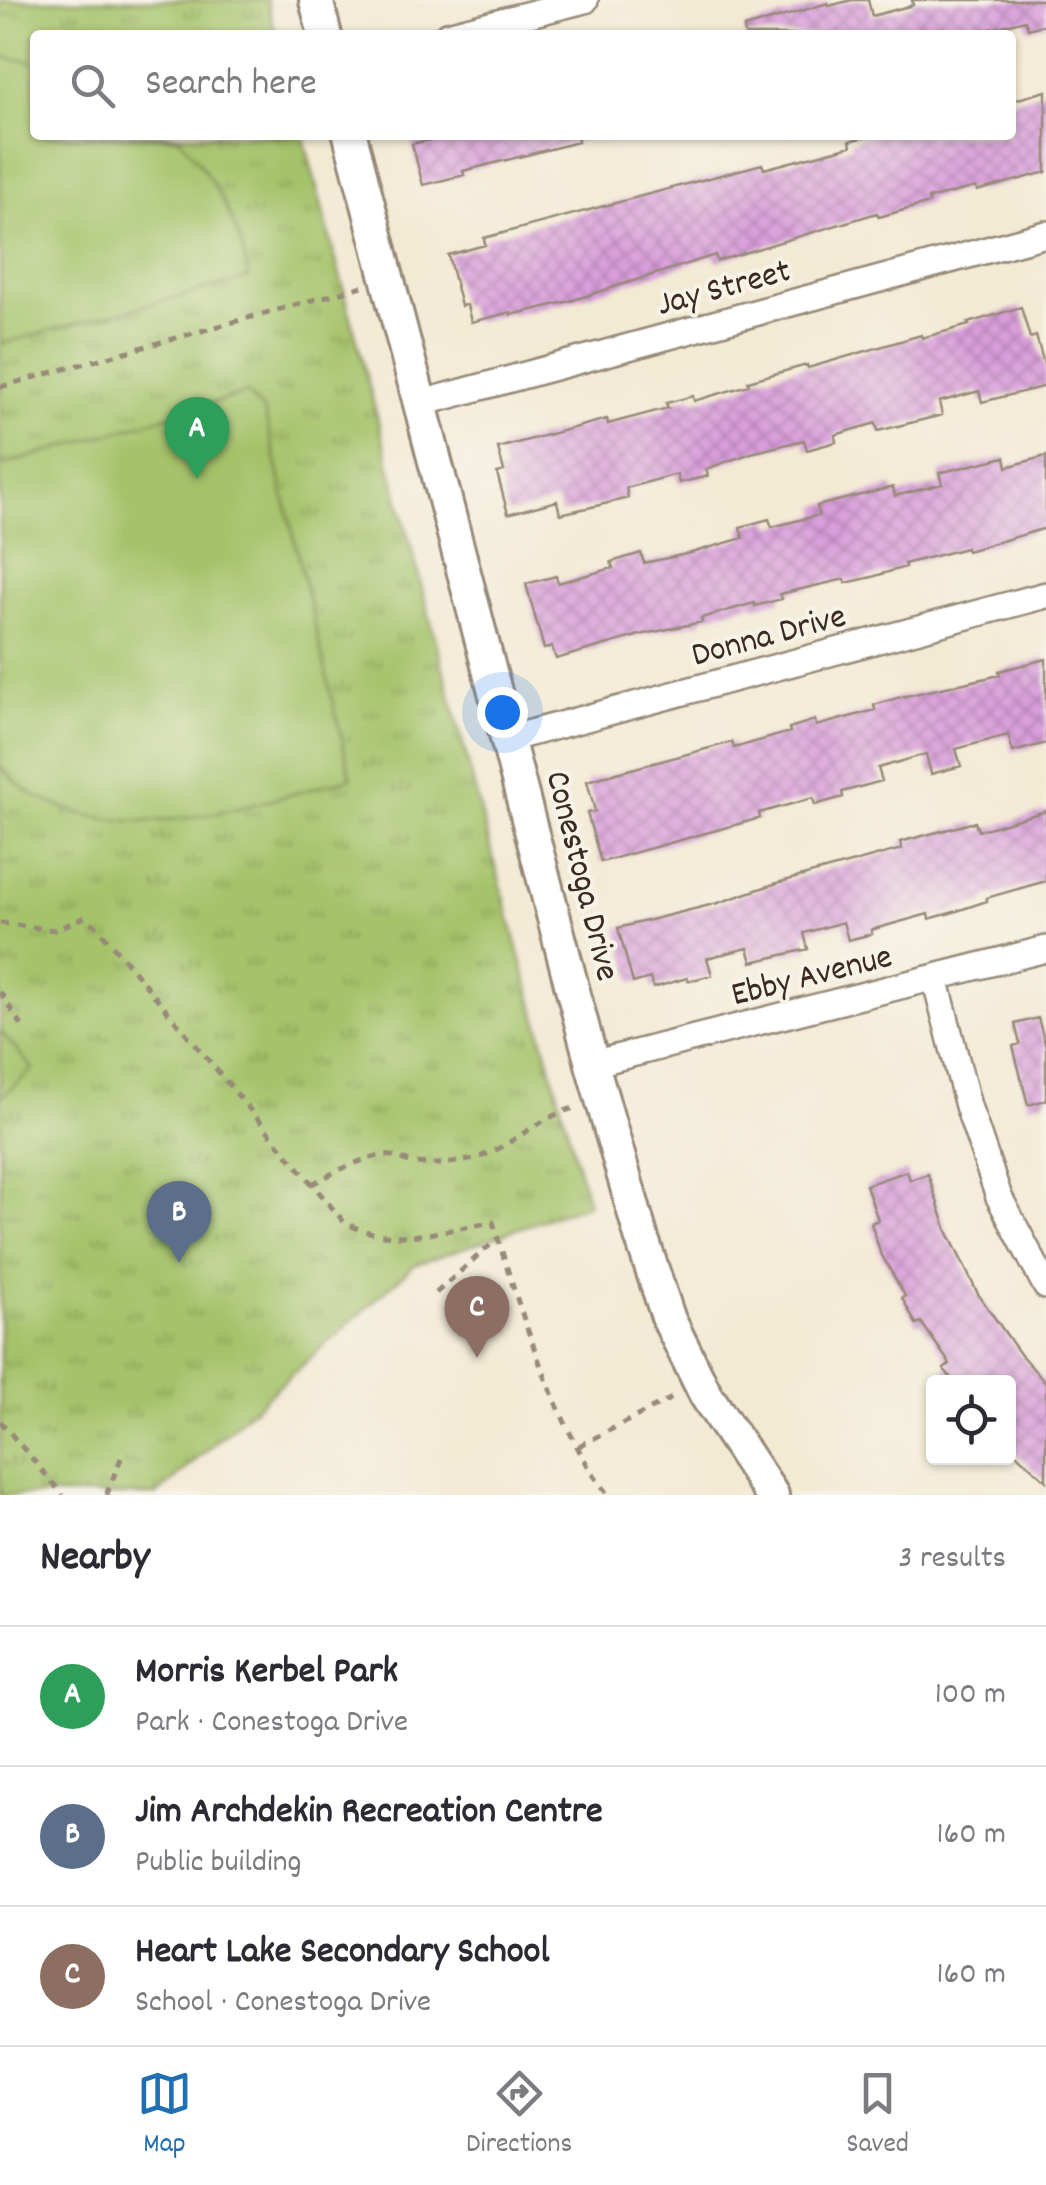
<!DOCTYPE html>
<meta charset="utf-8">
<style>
body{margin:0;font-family:Dekko,sans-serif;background:#f7f7f7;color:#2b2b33}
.controls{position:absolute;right:30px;bottom:30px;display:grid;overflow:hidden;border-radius:10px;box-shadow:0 2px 8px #0004}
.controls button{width:90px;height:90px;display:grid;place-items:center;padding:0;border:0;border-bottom:2px solid #e1e1e2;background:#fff;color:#2b2b33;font:50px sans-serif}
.you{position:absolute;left:502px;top:712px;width:35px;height:35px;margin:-25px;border:8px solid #fff;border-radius:50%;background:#1a73e8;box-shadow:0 0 0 15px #1a73e833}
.badge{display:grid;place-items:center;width:65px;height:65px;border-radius:50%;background:#1f6fb2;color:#fff;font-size:32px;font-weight:700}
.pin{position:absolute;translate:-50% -82px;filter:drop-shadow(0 2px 5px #0008)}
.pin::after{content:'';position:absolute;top:52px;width:35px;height:30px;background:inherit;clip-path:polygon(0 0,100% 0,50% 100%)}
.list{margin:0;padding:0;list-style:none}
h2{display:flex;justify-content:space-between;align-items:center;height:130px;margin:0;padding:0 40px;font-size:42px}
h2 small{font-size:32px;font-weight:400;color:#7c7c81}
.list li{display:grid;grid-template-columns:65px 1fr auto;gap:30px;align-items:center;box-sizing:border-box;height:140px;padding:0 40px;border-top:2px solid #e1e1e2}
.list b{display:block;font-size:38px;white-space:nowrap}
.list p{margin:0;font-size:32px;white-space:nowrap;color:#7c7c81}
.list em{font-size:32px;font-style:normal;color:#7c7c81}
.icon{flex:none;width:55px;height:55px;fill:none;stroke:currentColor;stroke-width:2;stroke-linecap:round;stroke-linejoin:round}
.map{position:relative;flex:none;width:1046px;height:1495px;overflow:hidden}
.search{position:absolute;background:#fff;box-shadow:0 2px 8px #0004;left:30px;right:30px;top:30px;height:110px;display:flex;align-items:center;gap:25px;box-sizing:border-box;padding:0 35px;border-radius:10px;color:#7c7c81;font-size:38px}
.sheet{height:550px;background:#fff}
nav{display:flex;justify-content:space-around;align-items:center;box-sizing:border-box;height:140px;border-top:2px solid #e1e1e2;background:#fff;font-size:28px;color:#7c7c81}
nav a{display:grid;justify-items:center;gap:5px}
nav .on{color:#1f6fb2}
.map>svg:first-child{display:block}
.park{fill:url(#park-tufts);stroke:#707644;stroke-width:2.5}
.pitch{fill:#a5c36a;stroke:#707644;stroke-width:2.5}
.building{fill:url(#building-cross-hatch)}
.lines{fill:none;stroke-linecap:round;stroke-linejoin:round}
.minor-casing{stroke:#978a79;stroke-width:30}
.tertiary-casing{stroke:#978a79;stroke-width:38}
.path{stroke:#978a79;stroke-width:5;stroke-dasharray:8 8;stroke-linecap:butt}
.minor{stroke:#fff;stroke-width:25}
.tertiary{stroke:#fff;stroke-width:32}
.labels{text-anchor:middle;stroke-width:8;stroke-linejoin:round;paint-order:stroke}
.street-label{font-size:35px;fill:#3b2a1e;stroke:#f7f3e8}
</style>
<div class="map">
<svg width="1046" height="1495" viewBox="0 0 1046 1495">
<defs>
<pattern id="park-tufts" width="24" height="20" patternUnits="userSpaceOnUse" patternTransform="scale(2.5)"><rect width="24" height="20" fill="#a5c36a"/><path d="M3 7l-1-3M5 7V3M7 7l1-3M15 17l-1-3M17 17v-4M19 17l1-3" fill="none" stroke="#889f57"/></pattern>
<pattern id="building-cross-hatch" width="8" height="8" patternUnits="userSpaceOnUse" patternTransform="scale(2.5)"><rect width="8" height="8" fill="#da9fdc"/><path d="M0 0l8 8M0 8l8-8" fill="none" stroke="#b282b2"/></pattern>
</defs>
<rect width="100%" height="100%" fill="#f7f3e8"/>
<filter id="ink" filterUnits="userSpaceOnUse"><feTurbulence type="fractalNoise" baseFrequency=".01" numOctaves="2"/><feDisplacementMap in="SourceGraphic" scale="20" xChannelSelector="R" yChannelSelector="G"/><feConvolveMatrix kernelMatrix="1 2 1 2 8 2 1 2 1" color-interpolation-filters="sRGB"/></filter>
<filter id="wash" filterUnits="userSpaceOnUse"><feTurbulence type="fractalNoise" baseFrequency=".0048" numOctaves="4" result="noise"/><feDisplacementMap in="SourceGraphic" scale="40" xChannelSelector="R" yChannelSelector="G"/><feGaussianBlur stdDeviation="2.25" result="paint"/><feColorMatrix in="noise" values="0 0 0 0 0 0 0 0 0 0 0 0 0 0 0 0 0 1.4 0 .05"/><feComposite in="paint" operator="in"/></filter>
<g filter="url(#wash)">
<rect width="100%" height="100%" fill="#f3ead4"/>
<!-- park -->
<path class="park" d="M0,0H267L276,35H35V135H303L484,824L588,1204L414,1265L157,1495H0Z"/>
<!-- pitch -->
<path class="pitch" d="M0,57L35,62V135L179,137C215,181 240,223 249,278L0,344Z
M246,393L264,411L351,778C249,804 137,850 36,796C23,790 11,777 0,767V466Z
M0,1031L33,1069L0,1098Z"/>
<g id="blocks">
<!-- building -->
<path class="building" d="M852,0H868L872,16L913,5L912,0H1046V24L1028,29L1025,20L968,35H745L744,28L828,3L829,6Z
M1046,91V172L977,191L976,187L928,199L929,203L879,217L877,213L717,261L715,255L570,301L511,315V312L471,322L467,305L461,306L448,255L485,245L484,238L762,164L764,169L851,146L850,141L872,135H1011V101Z
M427,135H577L578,142L463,171L464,175L423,185L412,144L429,140Z
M1021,307L1030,338L1036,336L1046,371V386L982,402L979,391L939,402L942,415L878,431L876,423L835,435L836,442L807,450L804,440L751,453L706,469L708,476L679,483L677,474L626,488L628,498L596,506L560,514L557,501L508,514L497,473L504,471L498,448L607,419L608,424L668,408L666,403L693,396L694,401L749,385L748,381L807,365L808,368L921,335L922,338L969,325L968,323Z
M1046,456V528L967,551L966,548L904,564L905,567L872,577L846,583L845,579L780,594L782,599L755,606L754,603L701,618L702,622L640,635L556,659L552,647L544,649L526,584L556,576L558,583L613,568L611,562L641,553L644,563L691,553L743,538L740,527L769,519L772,527L819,515L817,506L893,487L895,496L942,484L939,473L1005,457L1007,467Z
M1046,659V743L1013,752L1008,735L956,749L961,766L931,774L926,754L878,768L882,781L842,792L843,797L815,805L813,798L759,813L760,818L601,862L587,813L595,811L587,781L732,742L734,748L790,732L789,728L815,720L816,726L875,710L874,705L897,698L1000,675L999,671Z
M1046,811V881L986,898L987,901L954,912L929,919L928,914L871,930L872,934L848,940L843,922L804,933L808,949L752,962L748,948L707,958L712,975L688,981L687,978L653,988L650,978L633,983L618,928L718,903L777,883L902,849L900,842L975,822L978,831Z
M1038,1018L1046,1047V1100L1028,1105L1013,1046L1020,1044L1015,1024Z
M907,1171L910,1180L928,1174L947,1231L978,1294L1020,1354L1046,1383V1481L1008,1446V1382H954L944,1369L950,1364L921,1322L916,1324L902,1298L905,1296L880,1252L871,1223L878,1220L866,1185Z"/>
</g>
</g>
<g filter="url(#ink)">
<use href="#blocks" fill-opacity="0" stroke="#978a79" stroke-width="2.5"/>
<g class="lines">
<defs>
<path id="minor" d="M447,35L585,0
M418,404L1046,234
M508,739L1046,595
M935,978L968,1106L999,1197L1046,1286
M592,1064L1046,949"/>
<path id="tertiary" d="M316,0L325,35
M350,135L592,1064L641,1236L669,1320L706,1395L772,1495"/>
</defs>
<!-- minor casing -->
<use href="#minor" class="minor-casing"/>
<!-- tertiary casing -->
<use href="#tertiary" class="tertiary-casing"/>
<!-- path -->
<path class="path" d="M0,387L363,286
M0,923L55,930L85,917L97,927L344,1222C392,1249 441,1230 493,1222C517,1302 557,1431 608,1495
M0,992L26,1032
M312,1184C331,1174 371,1152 392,1156C398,1157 402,1160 407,1161C427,1166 449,1164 469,1160C508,1151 536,1118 574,1108
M436,1293L497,1239
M0,1421L63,1495
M579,1446L674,1397
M106,1495L124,1451"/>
<!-- minor -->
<use href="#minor" class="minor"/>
<!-- tertiary -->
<use href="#tertiary" class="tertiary"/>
</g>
</g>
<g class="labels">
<!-- street labels -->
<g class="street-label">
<text transform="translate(723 285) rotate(-15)" y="12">Jay Street</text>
<text transform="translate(768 633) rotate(-15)" y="12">Donna Drive</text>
<text transform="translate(585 875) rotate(76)" y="12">Conestoga Drive</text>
<text transform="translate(811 973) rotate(-14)" y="12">Ebby Avenue</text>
</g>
</g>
</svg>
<div class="controls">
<button><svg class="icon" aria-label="locate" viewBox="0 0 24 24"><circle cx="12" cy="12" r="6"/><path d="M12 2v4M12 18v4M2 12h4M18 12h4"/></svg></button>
</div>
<div class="you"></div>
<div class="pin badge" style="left:197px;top:479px;background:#2e9e5b">A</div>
<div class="pin badge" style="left:179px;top:1263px;background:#5c6f8a">B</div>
<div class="pin badge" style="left:477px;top:1358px;background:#8d6e63">C</div>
<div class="search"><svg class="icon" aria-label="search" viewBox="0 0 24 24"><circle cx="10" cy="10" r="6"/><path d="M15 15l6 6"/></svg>Search here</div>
</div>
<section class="sheet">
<h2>Nearby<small>3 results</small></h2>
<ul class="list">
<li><span class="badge" style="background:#2e9e5b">A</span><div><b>Morris Kerbel Park</b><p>Park · Conestoga Drive</p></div><em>100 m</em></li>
<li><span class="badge" style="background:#5c6f8a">B</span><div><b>Jim Archdekin Recreation Centre</b><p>Public building</p></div><em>160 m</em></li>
<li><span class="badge" style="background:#8d6e63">C</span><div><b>Heart Lake Secondary School</b><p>School · Conestoga Drive</p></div><em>160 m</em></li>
</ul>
</section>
<nav>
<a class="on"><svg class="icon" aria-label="map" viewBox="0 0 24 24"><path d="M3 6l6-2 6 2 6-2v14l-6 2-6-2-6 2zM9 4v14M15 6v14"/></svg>Map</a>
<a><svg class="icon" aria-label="directions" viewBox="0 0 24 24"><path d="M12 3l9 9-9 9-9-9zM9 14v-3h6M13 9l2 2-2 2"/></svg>Directions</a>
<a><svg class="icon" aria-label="saved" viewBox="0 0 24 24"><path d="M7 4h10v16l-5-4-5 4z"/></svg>Saved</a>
</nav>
